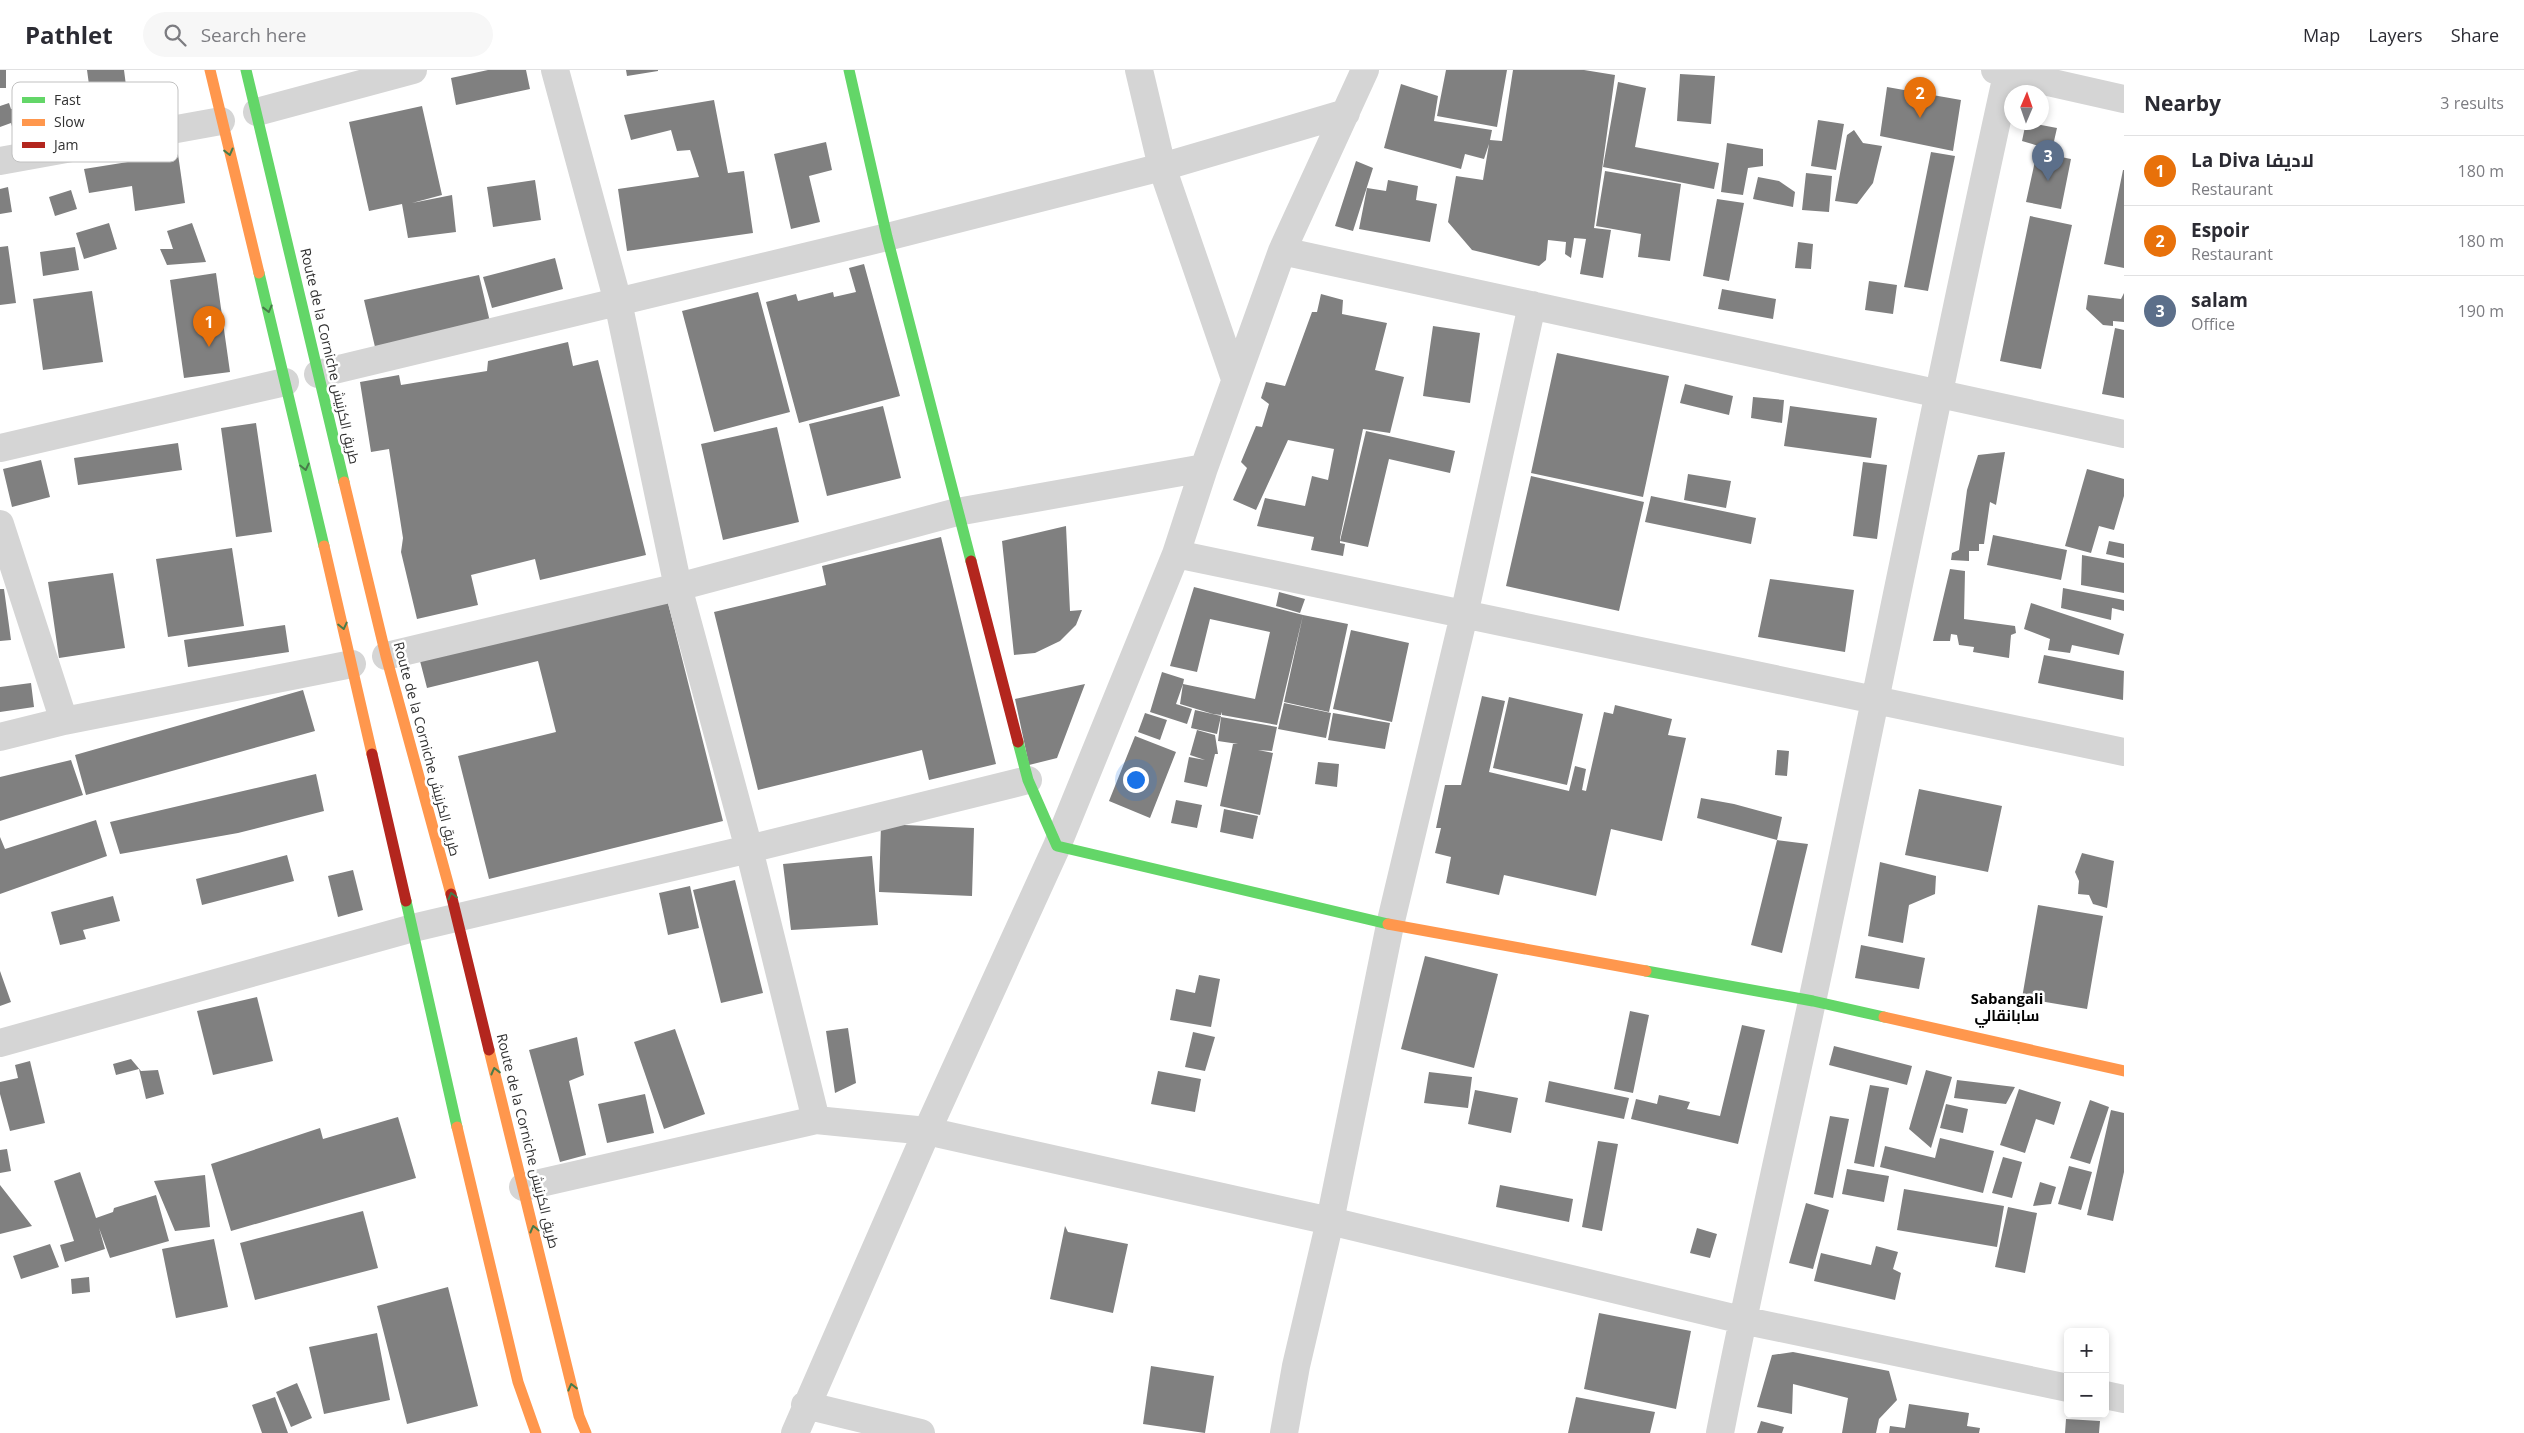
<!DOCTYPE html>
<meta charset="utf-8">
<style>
body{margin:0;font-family:"Open Sans",Cairo,sans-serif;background:#f7f7f7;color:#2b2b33}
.controls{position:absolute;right:15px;bottom:15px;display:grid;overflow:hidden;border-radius:8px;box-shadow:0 2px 8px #0003}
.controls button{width:45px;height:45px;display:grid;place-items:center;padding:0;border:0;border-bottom:1px solid #e1e1e2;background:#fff;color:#2b2b33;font:25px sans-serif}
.compass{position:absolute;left:2004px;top:15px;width:45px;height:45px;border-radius:50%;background:#fff;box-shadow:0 2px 8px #0003;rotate:2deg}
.you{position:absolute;left:1135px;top:709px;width:18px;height:18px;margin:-12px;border:4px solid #fff;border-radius:50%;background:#1a73e8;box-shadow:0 0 0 8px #1a73e833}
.badge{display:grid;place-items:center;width:32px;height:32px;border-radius:50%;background:#797979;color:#fff;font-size:16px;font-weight:700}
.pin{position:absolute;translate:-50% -41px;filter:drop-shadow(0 1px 2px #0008)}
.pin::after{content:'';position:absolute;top:26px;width:18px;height:15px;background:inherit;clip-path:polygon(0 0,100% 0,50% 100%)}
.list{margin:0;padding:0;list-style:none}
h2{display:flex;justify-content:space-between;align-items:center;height:65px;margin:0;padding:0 20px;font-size:21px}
h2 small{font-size:16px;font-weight:400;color:#7c7c81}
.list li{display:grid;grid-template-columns:32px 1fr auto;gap:15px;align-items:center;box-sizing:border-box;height:70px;padding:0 20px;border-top:1px solid #e1e1e2}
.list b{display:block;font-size:19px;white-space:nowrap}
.list p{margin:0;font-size:16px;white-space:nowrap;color:#7c7c81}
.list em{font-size:16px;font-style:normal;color:#7c7c81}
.icon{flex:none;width:28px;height:28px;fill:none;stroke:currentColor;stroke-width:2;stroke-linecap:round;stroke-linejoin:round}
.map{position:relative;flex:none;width:2124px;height:1363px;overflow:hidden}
header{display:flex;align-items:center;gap:30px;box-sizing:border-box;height:70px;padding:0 25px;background:#fff;border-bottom:1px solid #e1e1e2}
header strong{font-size:24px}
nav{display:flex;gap:28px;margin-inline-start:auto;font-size:18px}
.search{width:350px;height:45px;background:#f7f7f7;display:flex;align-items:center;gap:12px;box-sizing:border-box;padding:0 18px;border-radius:28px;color:#7c7c81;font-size:19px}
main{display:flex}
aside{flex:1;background:#fff}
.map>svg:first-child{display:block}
.building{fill:#808080}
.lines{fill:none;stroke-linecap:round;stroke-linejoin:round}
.street{stroke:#d5d5d5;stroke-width:28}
.fast{stroke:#63d668;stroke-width:11}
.slow{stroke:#ff974d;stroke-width:11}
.jam{stroke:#b3261e;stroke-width:11}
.oneway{stroke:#487b4a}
.labels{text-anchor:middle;stroke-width:5;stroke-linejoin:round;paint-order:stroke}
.street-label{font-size:14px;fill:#313131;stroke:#fff}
.neighbourhood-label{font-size:15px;font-weight:bold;fill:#000;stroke:#fff}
.key{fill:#fff;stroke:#c1c1c1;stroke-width:1}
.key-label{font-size:14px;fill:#313131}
</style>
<header>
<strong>Pathlet</strong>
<div class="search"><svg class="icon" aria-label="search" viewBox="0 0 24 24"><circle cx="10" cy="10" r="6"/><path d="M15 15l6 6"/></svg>Search here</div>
<nav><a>Map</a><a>Layers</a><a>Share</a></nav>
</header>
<main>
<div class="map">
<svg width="2124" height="1363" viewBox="0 0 2124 1363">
<rect width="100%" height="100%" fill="#fff"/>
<!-- building -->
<path class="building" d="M0,0H6V18H0Z
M87,0H124L129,39L93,44Z
M488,0H526L530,19L456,35L451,8Z
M626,0H658V1L627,6Z
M1446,0H1507L1497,57L1437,46Z
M1513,0H1584L1615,5L1594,158L1611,160L1603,208L1580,204L1586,169L1574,168L1571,188L1565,184L1566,172L1548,170L1546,190L1539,196L1472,180L1448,152L1456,106L1483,110L1489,74L1484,89L1465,84L1461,99L1384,78L1401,14L1438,26L1434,51L1492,60L1490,70L1502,71Z
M1680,4L1715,6L1711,54L1677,51Z
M1618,12L1646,18L1635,77L1719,93L1714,119L1603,97Z
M1887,17L1961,30L1953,81L1880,66Z
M714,30L728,103L744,101L753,163L627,181L618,119L699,107L690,80L677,81L671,60L631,70L624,45Z
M9,33L11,39L30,35L35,54L13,60L11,53L0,57V36Z
M422,36L442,125L412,133L452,125L456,162L408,168L402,134L369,141L349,52Z
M1818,50L1844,54L1836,100L1811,96Z
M2026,52L2057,58L2052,80L2022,71Z
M1854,60L1863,73L1882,76L1873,113L1857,134L1835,131L1847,65Z
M826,72L832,100L809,106L820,152L791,159L774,84Z
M1727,73L1763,79V96L1748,98L1743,125L1721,122Z
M1931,82L1955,86L1928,221L1904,217Z
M2037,82L2071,89L2061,139L2026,132Z
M178,84L185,133L135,141L132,116L89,123L84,99Z
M1356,91L1373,98L1353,161L1335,156Z
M2123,100H2124V198L2104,194Z
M1605,101L1681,114L1670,191L1638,187L1641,164L1596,156Z
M1806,103L1832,106L1829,142L1802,140Z
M1758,107L1779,111L1795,122L1793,137L1753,129Z
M535,110L541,150L493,157L487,117Z
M1388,110L1418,116L1416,130L1437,134L1430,172L1359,159L1367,118L1386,121Z
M8,117L12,142L0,144V119Z
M71,120L77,139L55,146L49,127Z
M1717,129L1744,133L1729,211L1703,206Z
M2030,146L2072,155L2041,299L2000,291Z
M109,153L117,179L84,189L76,163Z
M192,153L206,192L167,195L160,179H173L167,161Z
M1798,172L1813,174L1811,199L1795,198Z
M8,176L16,233L0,235V177Z
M75,177L79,200L43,206L40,182Z
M555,188L563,219L492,238L483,207Z
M864,194L900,326L799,353L766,232L796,224L798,231L833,222L834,227L856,222L849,198Z
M216,203L230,302L184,308L170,210Z
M479,205L490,252L375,277L364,230Z
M1869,211L1897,215L1893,244L1865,240Z
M1722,219L1776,229L1773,249L1718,239Z
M92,221L103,292L43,300L33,229Z
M758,222L790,342L714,362L682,241Z
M2124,223V252L2113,251V256L2103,255L2086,239L2088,225L2121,229Z
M1321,224L1343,230L1342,244L1387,253L1375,300L1404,307L1390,363L1363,359L1340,468V473L1345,474L1343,486L1311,480L1314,467L1257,456L1265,428L1305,436L1312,406L1328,410L1334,379L1288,370L1256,440L1233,430L1247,398L1241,392L1256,356L1262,357L1269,334L1261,328L1266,312L1285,316L1312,242H1317Z
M1433,256L1480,263L1470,333L1423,326Z
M2115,258L2124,260V328L2102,324Z
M568,272L573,296L598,290L646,485L540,510L535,489L471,505L478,535L417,549L401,482L403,468L389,379L371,382L360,312L399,305L401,315L487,301L488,291Z
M1557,283L1669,306L1643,427L1531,403Z
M1685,314L1733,326L1729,345L1680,333Z
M1753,327L1784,330L1782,353L1751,348Z
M883,336L901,408L827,426L809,354Z
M1790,336L1877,348L1871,388L1784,376Z
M256,353L272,462L236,467L221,358Z
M777,357L799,452L723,470L701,374Z
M1366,361L1455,381L1450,403L1389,389L1368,477L1340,471Z
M178,373L182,400L78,415L74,388Z
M2005,382L1996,435L1990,432L1984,474H1979V481H1969V491L1951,490L1952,483L1959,480L1967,420L1978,385Z
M41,390L50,427L12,437L3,399Z
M1863,392L1887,395L1877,469L1853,466Z
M2087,399L2124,409V426L2114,460L2099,456L2091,483L2065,476Z
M1688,404L1731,411L1726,438L1684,430Z
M1531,406L1644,432L1619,541L1506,516Z
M1651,426L1756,448L1751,474L1645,452Z
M1066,456L1070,541L1082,540L1076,555L1060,571L1035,583L1014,585L1002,471Z
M1993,465L2067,480L2061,510L1987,495Z
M941,467L996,694L929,710L922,680L758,720L714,542L826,515L822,496Z
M2109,471L2124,474V488L2106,484Z
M232,478L244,556L168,567L156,489Z
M2082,485L2124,493V523L2081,515Z
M1950,499L1965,501L1964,549L2015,556L2016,563L2011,565L2009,588L1973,582L1974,577L1959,575L1957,565L1951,564L1950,571H1933Z
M113,503L125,578L59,588L48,512Z
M1770,509L1854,520L1845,582L1758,567Z
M1194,517L1303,545L1277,655L1222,645V642L1221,645L1213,644L1180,634L1183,614L1176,634L1192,639L1187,654L1150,642L1162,602L1184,609L1183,614L1255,629L1270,562L1210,549L1197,602L1170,596Z
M2063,518L2124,530V541L2112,538L2111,550L2061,538Z
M0,519H4L11,570L0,571Z
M1279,522L1305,529L1300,543L1276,536Z
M667,529L723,751L489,809L458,686L556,662L538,591L427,618L420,591Z
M2031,533L2124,564L2119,585L2072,575L2070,583L2048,580L2050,569L2024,559Z
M1303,545L1348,554L1329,642L1284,632Z
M285,555L289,582L188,597L184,570Z
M1351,560L1409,573L1392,652L1333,639Z
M2044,585L2124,601L2123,630L2038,613Z
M31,613L34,637L0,642V617Z
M1085,614L1057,688L1029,695L1015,629Z
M303,620L315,661L86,725L75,685Z
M1482,626L1505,631L1489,702L1569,721L1575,696L1586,699L1582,720L1586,721L1604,642L1613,644L1615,635L1672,649L1668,665L1686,668L1662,771L1611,759L1596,826L1504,805L1499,825L1446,813L1451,787L1435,783L1441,758H1436L1445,715H1461Z
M1509,627L1583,644L1567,715L1493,698Z
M1284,633L1331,643L1326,668L1278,659Z
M1195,640L1221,646L1217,664L1191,658Z
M1145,643L1167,650L1160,670L1138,662Z
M1333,643L1390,653L1385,679L1328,670Z
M1221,647L1277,657L1272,681L1258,680L1273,683L1260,745L1220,736L1233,674H1238L1218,671Z
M1197,660L1215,665L1218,684H1215L1207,717L1184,712L1189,687L1205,690L1190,685Z
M1135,666L1176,682L1150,748L1109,731Z
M1777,680L1789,681L1787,706L1775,705Z
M71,690L83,725L0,751V707Z
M1318,692L1339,694L1337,717L1315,714Z
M316,704L324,741L238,763L120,784L110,752Z
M1919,719L2002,736L1988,802L1905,785Z
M1701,728L1734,734L1782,747L1777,770L1808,774L1782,883L1751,875L1777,770L1697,748Z
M1176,730L1202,735L1197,758L1171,753Z
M1224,739L1258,746L1253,769L1220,762Z
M96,750L107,786L0,824V767L5,779Z
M881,754L974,758L972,826L879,822Z
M2082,783L2114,791L2107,838L2093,834L2089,825L2078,824L2079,811L2075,802Z
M287,785L294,811L202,835L196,809Z
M872,786L878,855L791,860L783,794Z
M1880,792L1936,806L1935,824L1909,835L1903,873L1868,866Z
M353,800L363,840L338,847L328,806Z
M735,810L763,923L721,933L693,820Z
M690,816L699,858L668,865L659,823Z
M113,826L120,851L83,860L86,869L60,875L51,842Z
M2038,835L2103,846L2087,939L2022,928Z
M1861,875L1925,888L1919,919L1855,908Z
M1425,886L1498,904L1474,998L1401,979Z
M0,901L11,932L0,936Z
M1199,905L1220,909L1211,957L1170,950L1176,919L1195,923Z
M257,927L273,991L213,1005L197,941Z
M1630,941L1649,945L1633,1023L1614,1019Z
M1742,955L1765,960L1738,1074L1631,1049L1636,1029L1657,1034L1659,1025L1690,1032L1687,1039L1720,1046Z
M848,958L856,1013L835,1023L826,961Z
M675,959L705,1044L664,1059L634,972Z
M1193,962L1215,967L1205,1001L1185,997Z
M577,967L584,1005L569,1011L586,1085L560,1092L529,980Z
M1834,976L1912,996L1907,1015L1829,995Z
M131,989L141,1001L158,1000L164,1024L146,1029L139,999L116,1005L113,994Z
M30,991L45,1053L10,1061L0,1024V1012L18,1008L15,995Z
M1926,1000L1952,1007L1931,1078L1909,1059Z
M1158,1001L1201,1009L1195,1042L1151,1034Z
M1429,1002L1472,1007L1468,1038L1424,1033Z
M1957,1010L2015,1017L2006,1034L1954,1028Z
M1549,1011L1629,1028L1624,1049L1545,1032Z
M1870,1015L1889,1018L1874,1097L1854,1093Z
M2019,1019L2061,1032L2054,1055L2036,1049L2025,1083L2000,1075Z
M1475,1020L1518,1028L1511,1063L1468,1054Z
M645,1024L654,1063L607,1073L598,1034Z
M2090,1030L2109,1037L2090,1094L2070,1088Z
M1946,1034L1968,1039L1963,1063L1940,1058Z
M2111,1040L2124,1043V1102L2113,1151L2087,1145Z
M1830,1046L1849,1049L1833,1128L1814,1124Z
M398,1047L416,1108L231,1161L211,1094L320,1058L323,1069Z
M1940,1068L1994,1081L1983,1123L1880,1097L1885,1076L1935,1088Z
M1598,1071L1618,1074L1602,1161L1582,1157Z
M7,1079L11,1101L0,1103V1080Z
M2003,1087L2022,1092L2012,1128L1992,1123Z
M2069,1096L2092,1102L2081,1140L2058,1134Z
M1847,1099L1889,1106L1884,1132L1842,1124Z
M80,1102L96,1148L113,1142L114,1138L156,1125L169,1171L110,1188L99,1158L105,1179L65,1192L60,1175L74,1171L54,1111Z
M205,1105L210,1157L175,1161L154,1111Z
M2040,1112L2056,1117L2051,1134L2033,1136Z
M0,1115L32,1156L0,1164Z
M1500,1115L1573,1129L1569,1152L1496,1137Z
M1904,1119L2004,1136L1997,1177L1897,1160Z
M1806,1133L1829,1140L1813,1199L1789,1193Z
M2008,1137L2037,1143L2025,1203L1995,1197Z
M363,1141L378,1198L255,1230L240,1173Z
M1065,1156L1068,1162L1128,1174L1113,1243L1050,1229Z
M1697,1158L1717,1164L1710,1188L1690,1183Z
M214,1169L228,1237L176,1248L162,1179Z
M50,1174L59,1197L21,1209L13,1186Z
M1876,1176L1898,1182L1893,1199L1901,1203L1895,1230L1814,1211L1821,1183L1871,1195Z
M89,1207L90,1222L72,1224L71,1209Z
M448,1217L478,1336L407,1354L377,1236Z
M1599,1243L1691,1261L1676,1339L1584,1319Z
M377,1263L390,1330L324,1344L309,1277Z
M1793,1282L1889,1301L1897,1330L1879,1349L1876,1363H1842L1848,1328L1793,1314L1792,1344L1757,1337L1772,1285Z
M1151,1296L1214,1306L1205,1363L1143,1354Z
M297,1313L312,1348L291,1357L276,1322Z
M275,1327L288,1363H262L252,1335Z
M1576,1327L1655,1342L1650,1363H1568Z
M1909,1334L1969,1343L1967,1356L1980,1358L1979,1363H1889L1890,1356L1905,1358Z
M2066,1349L2100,1351L2099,1363H2065Z
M1761,1351L1784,1357L1782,1363H1757Z"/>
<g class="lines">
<!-- street -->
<path class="street" d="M555,0L618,232L678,517L749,779L816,1050
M1139,0L1162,97L1235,309
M1995,0L2124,29
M257,42L413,0
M0,91L221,51
M1282,181L2124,364
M318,304L887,167L1162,97L1346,43
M0,378L285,312
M0,454L64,651
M1176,484L2124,682
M386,586L678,517L957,442L1204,398
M0,667L64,651L352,594
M0,973L413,858L749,779L1028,710
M523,1117L816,1050L927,1061L1330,1151L1742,1250L2068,1318
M2105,1325L2124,1329
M805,1335L921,1363
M795,1363L927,1061L1057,776L1176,484L1204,398L1282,181L1365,0
M1284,1363L1296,1296L1330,1151L1390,855L1464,545L1532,235
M1720,1363C1753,1193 1793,1025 1828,856C1888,571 1945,285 2008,0"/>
<!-- fast -->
<path class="fast" d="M246,0L344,412
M849,0L887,167L971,491
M259,203L324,476
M1018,672L1028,710L1057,776L1388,854
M406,831L457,1057
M1646,901L1813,931L1884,947"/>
<!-- slow -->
<path class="slow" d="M210,0L259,203
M344,412L386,586L451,824
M324,476L372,684
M1388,854L1646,901
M1884,947L2124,1001
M489,980L579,1346L586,1363
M457,1057L518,1312L536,1363"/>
<!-- jam -->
<path class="jam" d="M971,491L1018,672
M372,684L406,831
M451,824L489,980"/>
</g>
<!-- one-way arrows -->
<defs><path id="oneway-chevron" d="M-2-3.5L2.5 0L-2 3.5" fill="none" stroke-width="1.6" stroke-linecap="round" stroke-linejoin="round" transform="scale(1.25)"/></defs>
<g class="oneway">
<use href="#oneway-chevron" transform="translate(229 82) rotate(76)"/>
<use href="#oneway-chevron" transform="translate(268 239) rotate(76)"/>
<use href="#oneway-chevron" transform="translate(305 397) rotate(77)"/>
<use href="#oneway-chevron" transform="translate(343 556) rotate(77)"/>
<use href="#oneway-chevron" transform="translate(452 826) rotate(-105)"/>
<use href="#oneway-chevron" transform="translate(495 1001) rotate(-104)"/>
<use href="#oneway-chevron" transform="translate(534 1159) rotate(-104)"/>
<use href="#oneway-chevron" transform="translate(572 1317) rotate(-104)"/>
</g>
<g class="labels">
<!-- street labels -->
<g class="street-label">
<text transform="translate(330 286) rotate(77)" y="5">Route de la Corniche طريق الكرنيش</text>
<text transform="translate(427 679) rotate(75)" y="5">Route de la Corniche طريق الكرنيش</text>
<text transform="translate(528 1071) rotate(76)" y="5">Route de la Corniche طريق الكرنيش</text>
</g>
<!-- neighbourhood labels -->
<g class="neighbourhood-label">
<text x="2007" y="934">Sabangali<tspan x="2007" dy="17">سابانقالي</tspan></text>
</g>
</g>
<!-- legend -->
<rect x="12" y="12" width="166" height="80" rx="8" class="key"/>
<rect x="22" y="27" width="23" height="6" fill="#63d668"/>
<rect x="22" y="49" width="23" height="7" fill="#ff974d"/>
<rect x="22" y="72" width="23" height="6" fill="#b3261e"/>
<g class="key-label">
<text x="54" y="35">Fast</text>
<text x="54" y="57">Slow</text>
<text x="54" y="80">Jam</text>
</g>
</svg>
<div class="controls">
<button>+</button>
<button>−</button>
</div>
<svg class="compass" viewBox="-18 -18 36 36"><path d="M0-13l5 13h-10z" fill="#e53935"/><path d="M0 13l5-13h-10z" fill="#7c7c81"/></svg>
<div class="you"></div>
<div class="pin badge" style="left:209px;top:277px;background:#e8710a">1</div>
<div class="pin badge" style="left:1920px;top:48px;background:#e8710a">2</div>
<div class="pin badge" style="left:2048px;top:111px;background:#5c6f8a">3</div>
</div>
<aside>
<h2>Nearby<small>3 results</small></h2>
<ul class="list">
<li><span class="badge" style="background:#e8710a">1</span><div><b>La Diva لاديفا</b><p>Restaurant</p></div><em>180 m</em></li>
<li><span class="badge" style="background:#e8710a">2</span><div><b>Espoir</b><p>Restaurant</p></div><em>180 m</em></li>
<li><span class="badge" style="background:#5c6f8a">3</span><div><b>salam</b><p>Office</p></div><em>190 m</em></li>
</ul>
</aside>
</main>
